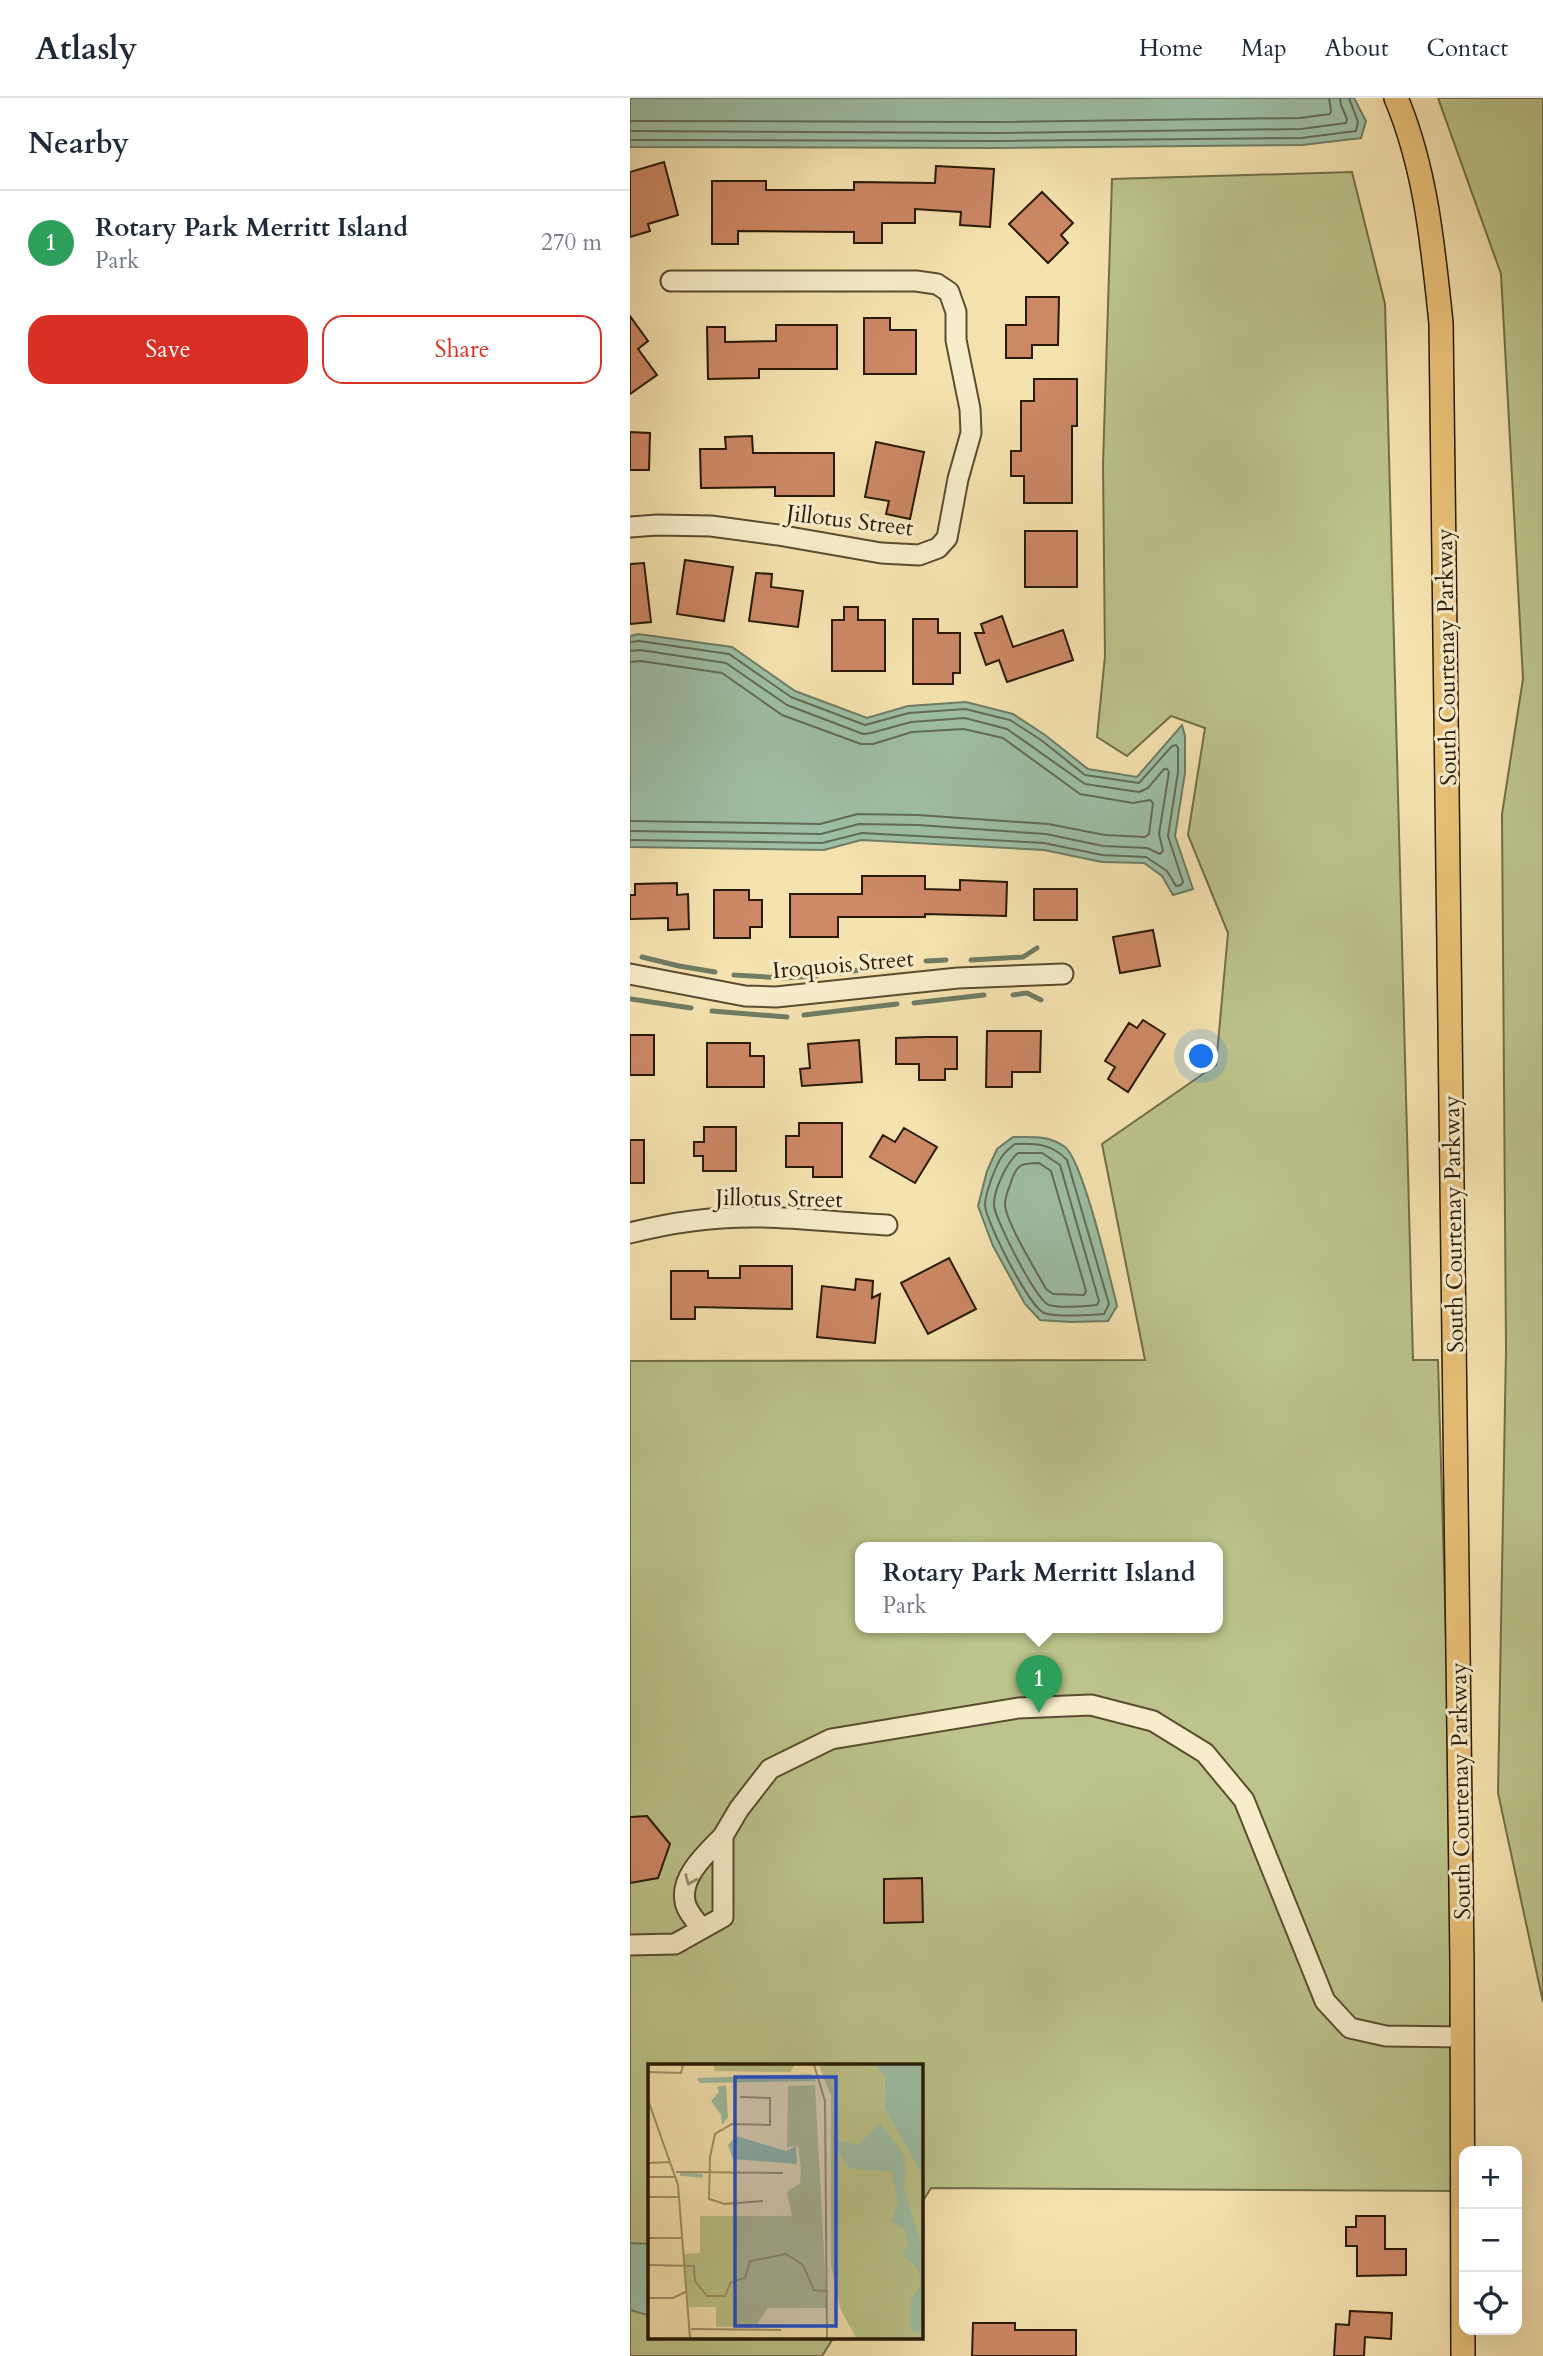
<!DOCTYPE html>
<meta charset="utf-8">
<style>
body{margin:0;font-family:Cardo,serif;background:#f6f6f7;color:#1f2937}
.controls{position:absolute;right:21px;bottom:21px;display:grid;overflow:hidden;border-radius:14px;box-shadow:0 7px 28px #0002}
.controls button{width:63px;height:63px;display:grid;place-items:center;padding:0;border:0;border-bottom:2px solid #e0e1e3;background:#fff;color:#1f2937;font:35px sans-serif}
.you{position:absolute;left:572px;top:959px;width:24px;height:24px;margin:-18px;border:5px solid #fff;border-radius:50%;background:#1a73e8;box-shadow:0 0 0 10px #1a73e833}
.badge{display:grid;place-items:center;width:46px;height:46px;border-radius:50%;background:#d93025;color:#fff;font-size:23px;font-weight:700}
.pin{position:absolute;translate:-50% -58px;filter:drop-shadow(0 2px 4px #0008)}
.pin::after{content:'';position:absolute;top:37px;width:24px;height:21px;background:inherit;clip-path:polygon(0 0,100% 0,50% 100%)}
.popup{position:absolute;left:225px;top:1444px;width:368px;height:91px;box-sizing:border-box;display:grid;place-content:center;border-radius:14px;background:#fff;filter:drop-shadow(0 2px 5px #0005);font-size:23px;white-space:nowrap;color:#747a83}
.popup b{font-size:26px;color:#1f2937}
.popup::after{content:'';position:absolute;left:50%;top:100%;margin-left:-14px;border:14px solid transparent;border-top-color:#fff}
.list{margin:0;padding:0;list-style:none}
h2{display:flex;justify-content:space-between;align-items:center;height:91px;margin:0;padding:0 28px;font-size:30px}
h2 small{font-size:23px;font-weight:400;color:#747a83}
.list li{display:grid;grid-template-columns:46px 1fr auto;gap:21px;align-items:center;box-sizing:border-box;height:105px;padding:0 28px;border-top:2px solid #e0e1e3}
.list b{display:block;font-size:26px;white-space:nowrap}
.list p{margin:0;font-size:23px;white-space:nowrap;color:#747a83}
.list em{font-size:23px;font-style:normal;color:#747a83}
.actions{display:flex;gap:14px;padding:21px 28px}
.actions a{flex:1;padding:16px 0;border:2px solid #d93025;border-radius:21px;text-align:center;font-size:24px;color:#d93025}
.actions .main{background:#d93025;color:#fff}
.icon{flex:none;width:38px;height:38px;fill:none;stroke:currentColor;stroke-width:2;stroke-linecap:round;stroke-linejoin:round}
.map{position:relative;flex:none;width:913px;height:2258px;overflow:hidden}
header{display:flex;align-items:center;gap:42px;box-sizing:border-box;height:98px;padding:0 35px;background:#fff;border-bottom:2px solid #e0e1e3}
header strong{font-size:33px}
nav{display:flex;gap:38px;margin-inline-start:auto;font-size:24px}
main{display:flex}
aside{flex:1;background:#fff}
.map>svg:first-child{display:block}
.green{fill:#bcc48b;stroke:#726e48;stroke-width:2;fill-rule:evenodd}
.water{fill:#9dbfa5;stroke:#6e7d65;stroke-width:2}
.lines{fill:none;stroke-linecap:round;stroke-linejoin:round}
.shore{stroke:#626c56;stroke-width:2}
.stream{stroke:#6e7d65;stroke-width:5}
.building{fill:#cd8866;stroke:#281906;stroke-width:2}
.minor-casing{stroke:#5b4c30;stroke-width:23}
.major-casing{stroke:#281906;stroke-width:26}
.minor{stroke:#f8edcb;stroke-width:19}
.major{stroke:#eac278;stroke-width:23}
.oneway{stroke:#9a8e72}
.labels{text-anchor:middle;stroke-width:6;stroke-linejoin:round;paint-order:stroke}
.street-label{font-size:23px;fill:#281906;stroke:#f8edcb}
.inset-river{fill:none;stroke:#9dbfa5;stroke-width:3.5}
.inset-road{fill:none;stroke:#a3926b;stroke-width:2}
.view{fill:#1d4ed8;fill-opacity:0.15;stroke:#1d4ed8;stroke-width:3.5}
.inset-edge{fill:none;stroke:#281906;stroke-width:3.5}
</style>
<header>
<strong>Atlasly</strong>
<nav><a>Home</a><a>Map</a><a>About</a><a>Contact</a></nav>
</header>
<main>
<aside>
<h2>Nearby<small></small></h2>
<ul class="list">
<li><span class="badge" style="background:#2e9e5b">1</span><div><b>Rotary Park Merritt Island</b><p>Park</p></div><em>270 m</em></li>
</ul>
<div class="actions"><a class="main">Save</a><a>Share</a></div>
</aside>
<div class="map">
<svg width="913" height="2258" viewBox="0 0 913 2258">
<rect width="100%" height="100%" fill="#f5e3af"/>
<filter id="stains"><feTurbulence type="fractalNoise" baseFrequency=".00286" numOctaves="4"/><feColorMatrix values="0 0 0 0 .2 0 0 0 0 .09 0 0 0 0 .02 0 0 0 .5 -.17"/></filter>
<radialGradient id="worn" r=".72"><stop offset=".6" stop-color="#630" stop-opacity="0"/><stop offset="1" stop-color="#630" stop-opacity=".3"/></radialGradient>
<!-- green -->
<path class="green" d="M808,0H913V1904L868,1695L876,1252L872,716L893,581L871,176Z
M722,74L755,206L783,1262H808L832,2093L301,2090L291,2106L290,1968H19V2239H204L192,2258H0V1263L515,1262L472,1046L586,967L598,835L558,737L575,630L541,618L497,658L467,639L475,558L473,366L482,81ZM230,1449H588V1529H230Z"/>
<!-- water -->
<path class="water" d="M0,0H724L736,23L731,40L672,47L361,50L0,49Z
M8,536L102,549L165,593L237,620L278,608L336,604L383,616L415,637L458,671L507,679L552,627L555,638V675L545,738L563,791L543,797L532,778L514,765L472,764L414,752L231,742L194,752L0,749V538Z
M383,1039C402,1039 419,1037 435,1049C453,1063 480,1180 487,1208L478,1223L440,1224L410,1222L395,1206L363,1148L348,1108L357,1073L367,1051Z
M0,2145L19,2146V2216L17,2217L0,2212Z"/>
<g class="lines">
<!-- shore -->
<path class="shore" d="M0,23L361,24L670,20L700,16L701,13L699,0
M0,33L361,35L671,31L716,25L717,21L711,7L710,0
M0,42L361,43L671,40L726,33L728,24L719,0
M0,544L9,543L99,556L161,599L235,627L279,615L335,611L380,622L411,642L455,677L509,685L542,648L546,647L548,650V674L538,738L553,784L551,787L546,788L537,773L516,759L472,757L414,745L232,735L192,745L0,742
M0,553L10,552L96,565L157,607L233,636L241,635L281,624L335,620L377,631L455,686L509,694L518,690L534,671H537L539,674L529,736L533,753L530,756L517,750L473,748L416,736L288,727L229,726L191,736L0,733
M0,564L11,563L92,575L152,617L231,646H243L282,634L334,631L373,640L450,696L503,705L520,702L523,705L519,736L515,739L475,737L418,726L288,717L228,716L190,726L0,723
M385,1046C406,1045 422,1046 437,1062L479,1206L474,1216C458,1217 429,1220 414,1215C400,1210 356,1124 355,1107C355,1096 366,1066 373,1057C376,1053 381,1049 385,1046Z
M388,1055H412L430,1067L469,1203L467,1207C453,1208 433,1211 419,1207C406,1202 366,1123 364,1108C363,1093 377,1064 388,1055Z
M409,1065L421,1073L456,1193L454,1197L423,1196L416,1191C407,1174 375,1123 375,1106C375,1099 379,1090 381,1084C387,1066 391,1065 409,1065Z"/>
<!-- stream -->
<path class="stream" d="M12,859L49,868L85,874
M341,862L393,859L407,850
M296,863L316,862
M210,875L272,865
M104,877L153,880L187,878
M383,897L397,895L411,902
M1,901L61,910
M284,905L354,897
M82,913L157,919
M174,917L267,906"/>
</g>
<!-- building -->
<path class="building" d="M34,64L48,117L18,126L20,133L0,139V74Z
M306,68L364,71L360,129L330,127L331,114L285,111V125H252V145H224V134L108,133V146H82V83H136V92H224V84L305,85Z
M412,94L443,125L431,137L438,145L418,165L379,126Z
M396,199H429L428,247H402V260H376V227H396Z
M0,218L18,243L8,251L27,277L0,296Z
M234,220H260V232H286V276H234Z
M146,227H207V271H129V280L78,281L77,229H95V244L146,243Z
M404,281H447V328H442V405H394V378H381V353H391V303H404Z
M0,334L20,335L19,372H0Z
M122,338L123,355H204V398H145V389L71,390L70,351H96L95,339Z
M246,344L294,354L280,421L256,416L259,403L235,399Z
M395,433H447V489H395Z
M55,462L103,469L94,523L47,516Z
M14,465L21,524L0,526V466Z
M126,475L142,476L141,489L173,493L168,529L119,523Z
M214,509H228V522H255V573H202V522H214Z
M372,518L383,549L433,532L443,562L377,584L369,562L356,567L345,535H354L351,526Z
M283,521H308V535H330V575H323V586H283Z
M232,778H295V791L330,792V782L377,784L376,818L295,816V819H208V839H160V796H232Z
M47,785V797L58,796L59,831L38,832V820L0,821V797H5V786Z
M404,791H447V822H404Z
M84,792H119V802H132V829H120V840H84Z
M523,832L530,868L490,875L483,839Z
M513,922L535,936L498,994L478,981L485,969L475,963L499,925L507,930Z
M357,933H411L410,974H382V989H356Z
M0,937H24V977H0Z
M296,939H327V971H315V982H289V966H266V940Z
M229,942L232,984L172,988L170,971L180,970L178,946Z
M77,945H120V958H134V989H77Z
M169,1025H212V1079H183V1069H156V1038H169Z
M74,1029H106V1073H73V1058H64V1044H74Z
M274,1030L307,1049L285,1085L240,1059L253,1037L265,1044Z
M0,1042H14V1085H0Z
M319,1160L346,1211L298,1236L271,1185Z
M110,1168H162V1211L65,1209V1221H41V1173H78V1180H110Z
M226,1181L243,1183L242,1200L250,1196L245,1245L187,1239L192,1188L225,1192Z
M17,1718L40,1746L28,1780L0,1785V1719Z
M292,1780L293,1824L254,1825V1781Z
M726,2118H755V2151H776V2177L727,2178V2148H716V2129H726Z
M720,2213L762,2215L761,2241L735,2239L734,2258H704L706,2226L719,2227Z
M343,2225H385V2232H446V2258H342Z"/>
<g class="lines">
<defs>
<path id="minor" d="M0,429L27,427L81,428L148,437L251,455L289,457L308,450L317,440L328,381L341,335L340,311L326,242V214L319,194L307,186L286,183H41
M0,876L115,898L146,899L328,880L433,876
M0,1135C42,1124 90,1118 133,1119C175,1120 216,1125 257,1127
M72,1831C66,1823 56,1813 55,1803C50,1778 78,1754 93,1738
M0,1847L45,1846L93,1819V1738L109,1711L140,1671L201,1641L388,1610L461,1607L523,1623L575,1655L614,1702L695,1903L720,1930L756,1938L832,1939"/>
<path id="major" d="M766,0C796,71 803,149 811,225L832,1866L833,2258"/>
</defs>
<!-- minor casing -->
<use href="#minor" class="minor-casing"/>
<!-- major casing -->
<use href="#major" class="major-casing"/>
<!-- minor -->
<use href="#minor" class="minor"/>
<!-- major -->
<use href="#major" class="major"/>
</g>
<!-- one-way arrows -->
<defs><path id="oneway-chevron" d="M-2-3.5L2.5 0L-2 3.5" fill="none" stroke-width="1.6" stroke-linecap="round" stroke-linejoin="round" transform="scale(1.75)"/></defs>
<use class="oneway" href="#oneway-chevron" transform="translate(60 1782) rotate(113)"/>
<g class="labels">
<!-- street labels -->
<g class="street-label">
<text transform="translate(220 422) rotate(7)" y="8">Jillotus Street</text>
<text transform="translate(816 559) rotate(-91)" y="8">South Courtenay Parkway</text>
<text transform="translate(213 866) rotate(-5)" y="8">Iroquois Street</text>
<text transform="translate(149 1100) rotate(1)" y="8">Jillotus Street</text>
<text transform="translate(823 1126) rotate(-91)" y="8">South Courtenay Parkway</text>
<text transform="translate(830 1693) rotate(-91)" y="8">South Courtenay Parkway</text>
</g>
</g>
<!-- overview -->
<g transform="translate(18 1966)">
<rect width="275" height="275" fill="#f5e3af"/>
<path d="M66,1H147L142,8L66,7ZM171,1H227L237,12L236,43L274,111L275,274H208L192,244L183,200V32ZM167,21L179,244H120L108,262L68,263V243H41L35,190L52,189V152H144L139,128L152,119L153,105L150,82L139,83L140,22Z" fill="#bcc48b"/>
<path d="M227,1H275V113L236,43L237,13ZM163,10L168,17L52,19L49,14ZM78,21L80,53L74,61L73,51L63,37L71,28L69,23ZM232,59L254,88L258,106L256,124L275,187V268H266L262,261L263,234L272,223L271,206L254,190L260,181L256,165L243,157L250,139L244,107L203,105L190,89V76L210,81ZM88,72L138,87L148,82L149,100L85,95L80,81Z" fill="#9dbfa5"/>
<path class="inset-river" d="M32,110L55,112"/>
<path class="inset-road" d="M166,1L177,37L179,274M0,8L33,9L35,1M92,33L122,34V61L84,60L67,70L62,93L61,135L77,140L115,137M0,36L30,121L42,274M0,99L23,98M28,108L135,109M0,113H28M0,133H31M0,174H33M0,201L46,202L47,217L59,232H77L83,218L97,214L102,197L138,190L155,201L166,226L179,227M0,234H25L39,227M43,265L133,266"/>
<path class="view" d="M87,13H188V262H87Z"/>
<rect width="275" height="275" class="inset-edge"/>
</g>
<rect width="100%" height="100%" filter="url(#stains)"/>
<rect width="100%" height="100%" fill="url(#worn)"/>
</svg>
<div class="controls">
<button>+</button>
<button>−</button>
<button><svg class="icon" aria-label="locate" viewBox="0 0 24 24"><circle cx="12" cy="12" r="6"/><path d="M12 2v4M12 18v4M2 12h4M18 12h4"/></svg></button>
</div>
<div class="you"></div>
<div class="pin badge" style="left:409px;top:1615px;background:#2e9e5b">1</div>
<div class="popup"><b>Rotary Park Merritt Island</b>Park</div>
</div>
</main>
